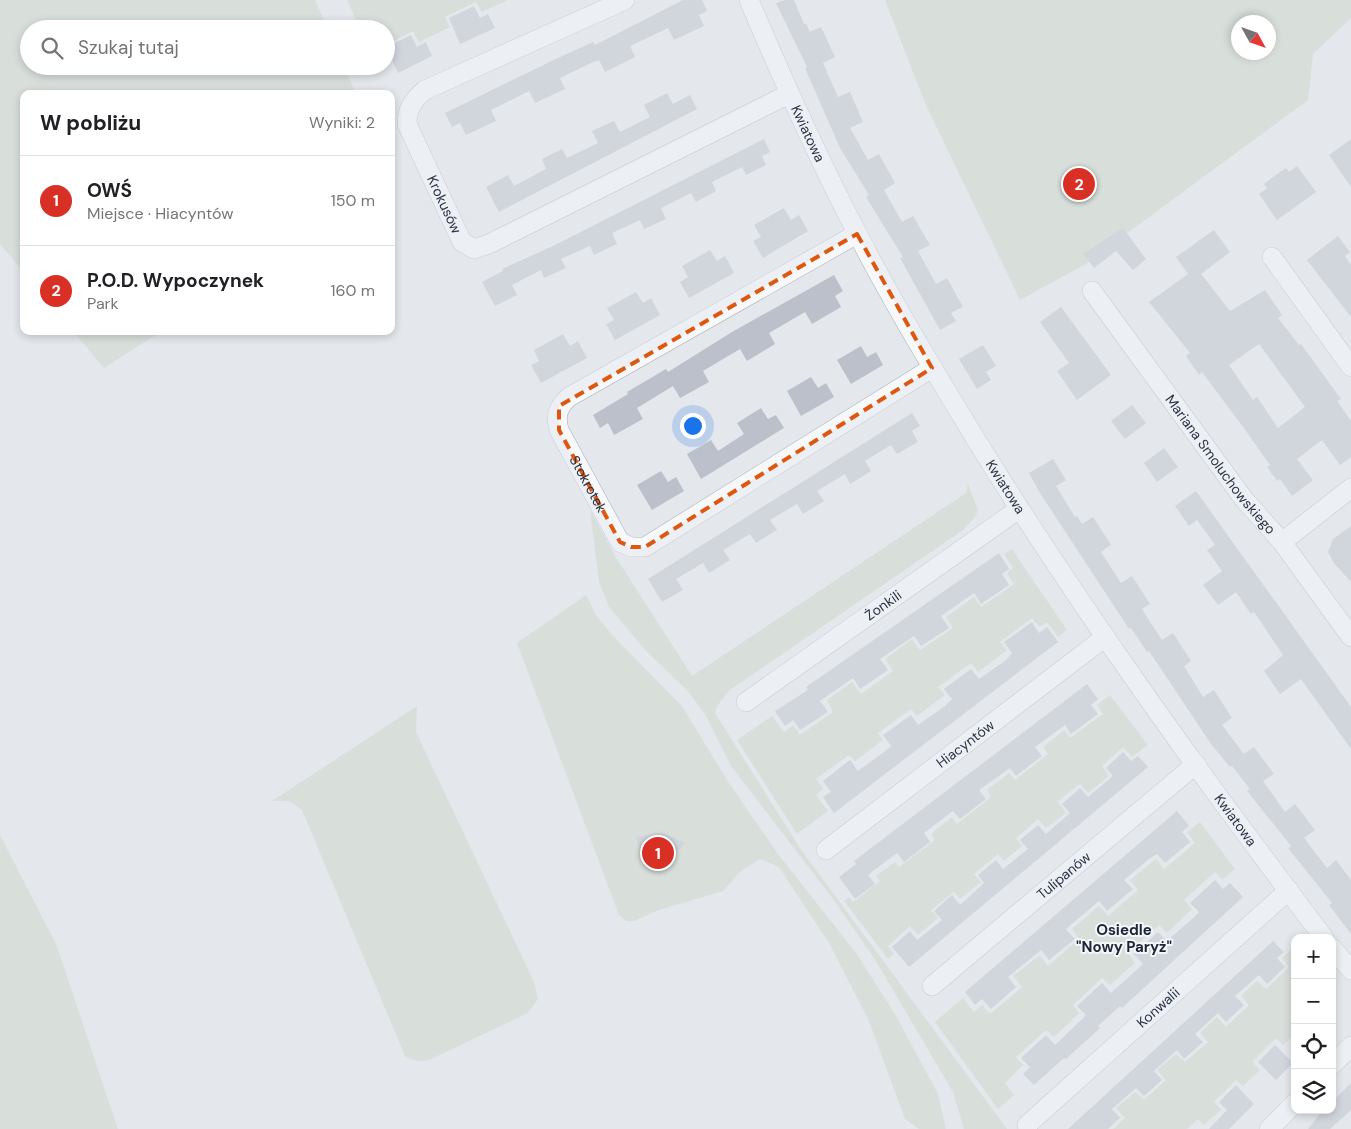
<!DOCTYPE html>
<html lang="pl">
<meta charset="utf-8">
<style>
body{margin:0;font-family:"DM Sans",sans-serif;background:#f2f2f2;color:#202124}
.controls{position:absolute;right:15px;bottom:15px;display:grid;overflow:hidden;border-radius:10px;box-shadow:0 2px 8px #0003}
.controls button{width:45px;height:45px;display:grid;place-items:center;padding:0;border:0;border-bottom:1px solid #e0e0e0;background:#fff;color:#202124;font:25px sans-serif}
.compass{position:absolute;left:1231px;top:15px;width:45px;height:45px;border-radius:50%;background:#fff;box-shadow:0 2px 8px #0003;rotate:130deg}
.you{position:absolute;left:692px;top:425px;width:18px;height:18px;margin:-12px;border:4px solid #fff;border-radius:50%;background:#1a73e8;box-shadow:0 0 0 8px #1a73e833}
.badge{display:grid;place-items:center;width:32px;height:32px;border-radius:50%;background:#d93025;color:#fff;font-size:16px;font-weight:700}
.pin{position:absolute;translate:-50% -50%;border:2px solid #fff;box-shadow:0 1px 5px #0006}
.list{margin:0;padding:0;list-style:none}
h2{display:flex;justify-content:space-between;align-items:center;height:65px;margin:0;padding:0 20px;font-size:21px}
h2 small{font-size:16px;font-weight:400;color:#757577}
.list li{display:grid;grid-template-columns:32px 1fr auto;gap:15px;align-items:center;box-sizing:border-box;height:90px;padding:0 20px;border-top:1px solid #e0e0e0}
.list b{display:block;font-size:19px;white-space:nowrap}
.list p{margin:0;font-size:16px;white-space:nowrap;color:#757577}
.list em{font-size:16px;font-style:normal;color:#757577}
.icon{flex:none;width:28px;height:28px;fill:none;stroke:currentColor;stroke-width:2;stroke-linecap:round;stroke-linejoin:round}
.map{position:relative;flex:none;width:1351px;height:1129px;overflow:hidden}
.search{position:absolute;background:#fff;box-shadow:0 2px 8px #0003;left:20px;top:20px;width:375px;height:55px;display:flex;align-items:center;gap:12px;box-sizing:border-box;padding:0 18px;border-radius:28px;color:#757577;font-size:19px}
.panel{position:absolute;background:#fff;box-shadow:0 2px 8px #0003;left:20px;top:90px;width:375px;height:245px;border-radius:10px}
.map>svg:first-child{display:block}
.green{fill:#c9d6c5;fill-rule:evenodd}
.building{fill:#bbc0ca;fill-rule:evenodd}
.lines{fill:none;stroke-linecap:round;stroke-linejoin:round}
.minor-casing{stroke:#a9aeb7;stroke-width:20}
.minor{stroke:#f7f8fa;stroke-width:19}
.marked{fill:none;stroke:#df570f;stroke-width:4;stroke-dasharray:10 6;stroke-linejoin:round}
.labels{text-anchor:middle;stroke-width:4;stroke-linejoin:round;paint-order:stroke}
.street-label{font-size:14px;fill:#2b3445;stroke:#f4f6f9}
.neighbourhood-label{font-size:15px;font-weight:bold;fill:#1d2536;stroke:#f4f6f9}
</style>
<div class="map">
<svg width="1351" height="1129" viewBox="0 0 1351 1129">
<rect width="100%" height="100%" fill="#e4e7ec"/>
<!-- green -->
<path class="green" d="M0,0H315L328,29H29V66H344L356,94H24V272L0,244Z
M347,0H508L482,12L476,2L445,17L450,27L419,42L413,31L386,45V29H360Z
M885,0H1351V18L1313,54L1308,100L1084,265L1020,300L925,103ZM1238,22H1268V52H1238Z
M73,331H162L104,368Z
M968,484L978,510L975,517L963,530L730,690L717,706L715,713L800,848L1007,1129H964L953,1092L874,958L830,895L731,766L706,716L688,691L647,652L609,607L599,582L590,510L617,559L692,676L966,493Z
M1012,549L1067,630L1058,637L1047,622L1039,627L1032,618L1000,642L1007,650L978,672L971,663L938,687L945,695L917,716L911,709L878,733L883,740L855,761L849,755L816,779L823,789L816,795L828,811L797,834L737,740L772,716L784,732L793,725L800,735L833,712L827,700L852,682L861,694L893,671L885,659L912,639L920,650L953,628L946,617L974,597L981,607L1014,584L1007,573L1013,568L1004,554Z
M586,595L596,615L613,636L682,706L727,780L778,854L856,953L895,1014L938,1094L946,1129H919L905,1119L869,1021L829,943L779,867L760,859L741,871L723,891L656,911L634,921H626L619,915L517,643Z
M1110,695L1148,745L1132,757L1123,747L1102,766L1109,776L1088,793L1080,784L1058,801L1066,813L1046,828L1038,819L1016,838L1022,846L1004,861L998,854L974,874L981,882L960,899L954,892L931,910L938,918L918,935L910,926L888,946L894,954L888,959L844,901L849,897L853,902L880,881L876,876L895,862L899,867L935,840L931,834L952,817L957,824L991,797L987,790L1009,773L1015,780L1048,754L1043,747L1064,730L1070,738L1103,714L1097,705Z
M417,706L416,732L534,982L538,999L528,1013L429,1060C419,1062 414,1061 405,1056L302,810L289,801H272Z
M1200,822L1235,869L1222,880L1215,872L1184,900L1192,909L1167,933L1159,925L1128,953L1135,963L1110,985L1102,978L1073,1005L1079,1013L1054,1037L1046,1030L1016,1057L1023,1065L1005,1083L1014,1095L998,1109L935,1022L963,998L974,1012L982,1005L990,1014L1022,987L1013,976L1040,955L1048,966L1079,939L1072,929L1099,906L1108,916L1138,890L1130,880L1156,859L1164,869L1195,843L1187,832Z
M0,835L57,946L118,1129H0Z
M1294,947L1295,1021L1292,1023L1295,1025V1034L1283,1045L1276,1038L1252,1062L1260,1070L1243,1086L1236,1080L1214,1102L1221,1110L1204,1125L1198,1119L1187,1129H1113L1125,1118L1116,1108L1135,1092L1144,1100L1166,1080L1157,1070L1176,1054L1185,1062L1208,1042L1200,1033L1217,1017L1226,1027L1249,1005L1241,996L1257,981L1266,989L1289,967L1282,958Z"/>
<!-- building -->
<path class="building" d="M683,0H702L707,11L699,15L704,26L674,40L668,28L630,46L635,57L605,72L599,60L591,63L560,78L565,89L535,103L529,91L491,110L496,121L466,135L460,123L452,127L445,113L560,57L593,42L595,45Z
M785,0H794L804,24H806L810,32L821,27L835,57L823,63L838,97L850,92L863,122L850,128L868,160L879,154L895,183L884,190L902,222L913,216L930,245L918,251L936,284L947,278L963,307L951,313L956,321L940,330L900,258L903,257L866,197L869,195L840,148L805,68L807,67L776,3Z
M474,6L480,18L488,14L495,28L460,44L449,18Z
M411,35L417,47L426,42L432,56L398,73L386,47Z
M667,93L673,104L690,95L697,109L499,212L486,187L508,175L514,186L546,169L542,159L562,149L567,158L598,143L592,131L614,121L620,132L650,117L644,105Z
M764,139L770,152L762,156L766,165L746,175L742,167L712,182L716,191L696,202L691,193L661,208L666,219L644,229L640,220L612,233L617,244L594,255L590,246L561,259L566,268L544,278L541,270L512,285L517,295L495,306L482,282L503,271L502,269L553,246Z
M1351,139V187L1329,155Z
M1297,166L1316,192L1277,220L1259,194L1267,188L1264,184L1276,175L1286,168L1289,172Z
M784,208L791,220L799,215L808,231L763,258L753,241L761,237L754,225Z
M1123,228L1146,259L1133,270L1116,251L1094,268L1083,254Z
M1214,230L1230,252L1201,274L1230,311L1265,290L1282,315L1278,318L1299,345L1301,344L1341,399L1337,401L1351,421V457L1340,465L1322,440L1297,459L1313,480L1292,496L1280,479L1277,481L1267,467L1270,465L1246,431L1202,372L1199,375L1186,356L1190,353L1149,302L1188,274L1176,257ZM1259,344L1305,407L1278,428L1257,397L1253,400L1229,365Z
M1338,236L1350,252L1345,256L1351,265V317L1307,260Z
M710,250L717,261L725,256L734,273L689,298L680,282L688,277L682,266Z
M834,275L843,291L835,296L841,307L812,324L805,312L769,333L775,344L747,361L740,349L703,371L709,382L680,398L673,386L637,408L643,419L614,435L608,423L600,428L593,415L628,394L627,392L666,369L668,372L732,332Z
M636,292L643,303L651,298L660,315L615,340L606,324L614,320L607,308Z
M1061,307L1111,375L1077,400L1057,371L1069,363L1040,322Z
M563,334L570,346L578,341L587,358L541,383L531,365L539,361L534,350Z
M983,345L996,366L986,372L991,380L977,389L959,359Z
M861,346L867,357L876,352L883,365L851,384L837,360Z
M811,377L818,388L826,383L834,397L801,416L787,391Z
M1132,405L1146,423L1125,439L1111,421Z
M761,408L768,419L776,415L784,428L701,479L687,454L711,440L718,451L744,434L737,423Z
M912,413L920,426L912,431L918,442L897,454L891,445L865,461L871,471L850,484L845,474L817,491L824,501L803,514L797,504L770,520L777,530L756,543L750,534L723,550L730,560L709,573L703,563L676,579L683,590L662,602L648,579Z
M1164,448L1178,467L1157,482L1144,463Z
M1053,459L1066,480L1056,486L1075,517L1077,516L1082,524L1093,517L1111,545L1101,552L1121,583L1132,576L1150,604L1142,609L1162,640L1173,633L1191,661L1184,666L1203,697L1214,690L1232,718L1222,725L1244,754L1254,747L1274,774L1263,781L1285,812L1295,804L1315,830L1304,838L1327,868L1336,860L1351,880V934L1329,905L1332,903L1288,848L1291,846L1247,791L1250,789L1232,766L1230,767L1211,744L1149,651L1147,652L1131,628L1129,629L1040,493L1029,473Z
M661,471L668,482L676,477L684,491L652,510L637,485Z
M1196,491L1351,707V749L1301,679L1280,694L1264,671L1283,655L1254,612L1251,614L1236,592L1218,605L1203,585L1222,571L1207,550L1215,545L1197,520L1189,526L1175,506Z
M1351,526V582L1334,563L1328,552L1333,539Z
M999,553L1009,569L1002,574L1009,585L981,604L974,593L954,607L941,616L949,628L921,646L914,636L880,659L888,670L860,689L853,678L820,701L828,712L800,730L793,720L785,726L775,711L808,690L806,687Z
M1032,622L1039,633L1047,627L1058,642L834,813L823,797L831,792L823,781L850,760L858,771L884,752L891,746L883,735L911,715L918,725L945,706L952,699L944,689L971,669L979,679L1006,660L1012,653L1004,642Z
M1087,684L1098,699L1091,705L1098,714L1071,734L1065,725L1035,747L1042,756L1016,776L1010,768L979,790L986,799L960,819L953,811L924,833L930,842L904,862L897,853L868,875L875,884L855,899L839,877L856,864L854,861Z
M1123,752L1131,761L1138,756L1148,767L909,967L892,947L910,931L917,940L942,920L934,911L952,895L960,905L984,883L978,875L996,860L1003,869L1028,849L1020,840L1038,825L1046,834L1070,813L1062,804L1080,788L1088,797L1113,776L1106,768Z
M1177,811L1189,826L1182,832L1190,842L1165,863L1157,854L1149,859L1124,880L1133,889L1107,911L1099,901L1066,929L1075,939L1049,960L1041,950L1008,977L1016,987L991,1009L982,999L975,1005L965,992Z
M662,833L686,843L673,855L670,866L658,869L656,865L643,862L636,837Z
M1215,880L1223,889L1230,883L1243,897L1122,1008L1120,1006L1098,1026L1100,1028L1066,1059L1064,1058L1034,1085L1023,1074L1030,1067L1021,1058L1046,1035L1055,1045L1079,1022L1086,1015L1077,1006L1102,983L1111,993L1143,964L1134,954L1158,932L1167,941L1192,919L1199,912L1190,903Z
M1273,941L1284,952L1277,958L1285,967L1267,984L1259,975L1235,996L1244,1005L1226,1022L1218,1013L1195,1034L1203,1042L1184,1059L1177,1050L1154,1071L1162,1080L1144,1096L1136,1088L1112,1109L1120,1118L1108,1129H1068Z
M1275,1045L1293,1063L1276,1080L1258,1062Z
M1351,1083V1110L1330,1129H1308L1323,1110H1332V1102Z
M1236,1085L1254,1104L1229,1129H1209L1227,1110L1219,1102Z"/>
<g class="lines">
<defs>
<g id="minor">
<path id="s1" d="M625,0L425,90C413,100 407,109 407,124L462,242L474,249L489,244L789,94"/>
<path id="s2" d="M749,0C782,78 817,156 856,231C892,302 934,370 975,438C1082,611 1201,776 1324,938"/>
<path id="s3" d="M857,234L569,397C558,407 555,415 559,430L620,542L631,547H645L932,368"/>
<path d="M1272,257L1351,367"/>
<path id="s4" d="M1092,291L1243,498L1282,542L1351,637"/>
<path d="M1282,542L1351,488"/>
<path id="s5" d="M746,702L1019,509"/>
<path id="s6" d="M826,850L1104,638"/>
<path d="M1332,948L1351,970"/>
<path id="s7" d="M932,986L1196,764"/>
<path d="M1332,1065L1351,1046"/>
<path id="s8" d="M1027,1125L1289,890"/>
<path d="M1269,1129L1295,1103"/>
</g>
</defs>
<!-- minor casing -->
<use href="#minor" class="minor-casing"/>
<!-- minor -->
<use href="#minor" class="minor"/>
</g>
<!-- marked area -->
<path d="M0 0H1351V1129H0ZM857,234L932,368L645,547H631L620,542L559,430V406Z" fill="#e4e7ec" fill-opacity=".55" fill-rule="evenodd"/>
<path class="marked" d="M857,234L932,368L645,547H631L620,542L559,430V406Z"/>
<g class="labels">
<!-- street labels -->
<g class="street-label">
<text dy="5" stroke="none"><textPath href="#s2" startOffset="146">Kwiatowa</textPath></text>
<text dy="5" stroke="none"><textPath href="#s1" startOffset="348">Krokusów</textPath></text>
<text dy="5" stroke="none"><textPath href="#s4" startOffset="216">Mariana Smoluchowskiego</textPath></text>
<text dy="5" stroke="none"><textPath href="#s3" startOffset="429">Stokrotek</textPath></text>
<text dy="5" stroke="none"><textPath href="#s2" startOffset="551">Kwiatowa</textPath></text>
<text dy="5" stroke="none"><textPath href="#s5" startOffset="168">Żonkili</textPath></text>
<text dy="5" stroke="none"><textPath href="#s6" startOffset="175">Hiacyntów</textPath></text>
<text dy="5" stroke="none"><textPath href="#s2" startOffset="956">Kwiatowa</textPath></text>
<text dy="5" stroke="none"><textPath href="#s7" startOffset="172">Tulipanów</textPath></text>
<text dy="5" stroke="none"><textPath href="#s8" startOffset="176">Konwalii</textPath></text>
</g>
<!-- neighbourhood labels -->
<g class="neighbourhood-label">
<text x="1124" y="935">Osiedle<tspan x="1124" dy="17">"Nowy Paryż"</tspan></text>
</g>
</g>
</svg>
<div class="controls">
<button>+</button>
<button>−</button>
<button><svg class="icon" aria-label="locate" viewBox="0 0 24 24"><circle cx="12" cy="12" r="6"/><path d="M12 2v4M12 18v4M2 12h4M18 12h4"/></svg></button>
<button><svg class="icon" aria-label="layers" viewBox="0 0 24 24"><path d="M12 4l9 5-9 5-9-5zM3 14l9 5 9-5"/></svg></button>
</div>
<svg class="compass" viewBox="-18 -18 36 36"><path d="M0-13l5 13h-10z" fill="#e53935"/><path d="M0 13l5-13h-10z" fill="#757577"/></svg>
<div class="you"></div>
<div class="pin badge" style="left:658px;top:853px">1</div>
<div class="pin badge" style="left:1079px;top:184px">2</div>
<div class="search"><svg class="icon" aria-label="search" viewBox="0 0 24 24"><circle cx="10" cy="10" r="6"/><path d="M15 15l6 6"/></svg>Szukaj tutaj</div>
<section class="panel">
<h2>W pobliżu<small>Wyniki: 2</small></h2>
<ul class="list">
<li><span class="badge">1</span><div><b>OWŚ</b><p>Miejsce · Hiacyntów</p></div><em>150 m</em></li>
<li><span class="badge">2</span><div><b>P.O.D. Wypoczynek</b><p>Park</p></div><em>160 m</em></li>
</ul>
</section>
</div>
